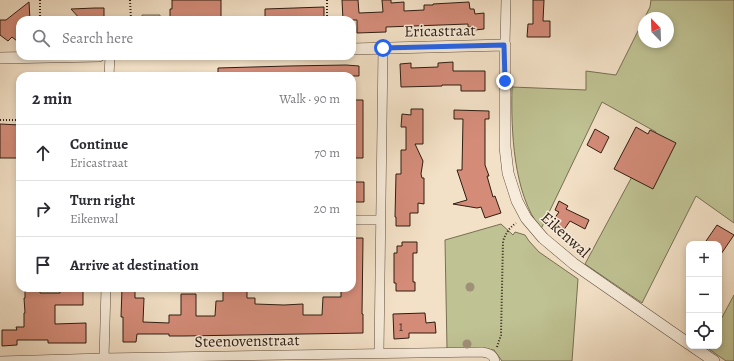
<!DOCTYPE html>
<meta charset="utf-8">
<style>
body{margin:0;font-family:Alegreya,serif;background:#f7f7f7;color:#2b2b33}
.controls{position:absolute;right:12px;bottom:12px;display:grid;overflow:hidden;border-radius:8px;box-shadow:0 2px 6px #0003}
.controls button{width:36px;height:36px;display:grid;place-items:center;padding:0;border:0;border-bottom:1px solid #e1e1e2;background:#fff;color:#2b2b33;font:20px sans-serif}
.compass{position:absolute;left:638px;top:12px;width:36px;height:36px;border-radius:50%;background:#fff;box-shadow:0 2px 6px #0003;rotate:337deg}
.stop{position:absolute;width:12px;height:12px;margin:-9px;border:3px solid #2563eb;border-radius:50%;background:#fff}
.stop.end{background:#2563eb;border-color:#fff;box-shadow:0 1px 4px #0008}
.list{margin:0;padding:0;list-style:none}
h2{display:flex;justify-content:space-between;align-items:center;height:52px;margin:0;padding:0 16px;font-size:17px}
h2 small{font-size:13px;font-weight:400;color:#7c7c81}
.list li{display:grid;grid-template-columns:26px 1fr auto;gap:12px;align-items:center;box-sizing:border-box;height:56px;padding:0 16px;border-top:1px solid #e1e1e2}
.list b{display:block;font-size:15px;white-space:nowrap}
.list p{margin:0;font-size:13px;white-space:nowrap;color:#7c7c81}
.list em{font-size:13px;font-style:normal;color:#7c7c81}
.icon{flex:none;width:22px;height:22px;fill:none;stroke:currentColor;stroke-width:2;stroke-linecap:round;stroke-linejoin:round}
.map{position:relative;flex:none;width:734px;height:361px;overflow:hidden}
.search{position:absolute;background:#fff;box-shadow:0 2px 6px #0003;left:16px;top:16px;width:340px;height:44px;display:flex;align-items:center;gap:10px;box-sizing:border-box;padding:0 14px;border-radius:12px;color:#7c7c81;font-size:15px}
.panel{position:absolute;background:#fff;box-shadow:0 2px 6px #0003;left:16px;top:72px;width:340px;height:220px;border-radius:12px}
.map>svg:first-child{display:block}
.green{fill:#bfc293;stroke:#776f52;fill-rule:evenodd}
.building{fill:#d48c79;stroke:#2f1c11}
.lines{fill:none;stroke-linecap:round;stroke-linejoin:round}
.minor-casing{stroke:#604d3e;stroke-width:10}
.tertiary-casing{stroke:#604d3e;stroke-width:12}
.path{stroke:#2f1c11;stroke-width:2;stroke-dasharray:1 2;stroke-linecap:butt}
.minor{stroke:#f7ecdb;stroke-width:9}
.tertiary{stroke:#f7ecdb;stroke-width:11}
.tree{fill:#9f9078}
.route{stroke:#2563eb;stroke-width:5}
.labels{text-anchor:middle;stroke-width:3;stroke-linejoin:round;paint-order:stroke}
.number-label{font-size:14px;fill:#58382b}
.street-label{font-size:16px;fill:#2f1c11;stroke:#f7ecdb}
</style>
<div class="map">
<svg width="734" height="361" viewBox="0 0 734 361">
<rect width="100%" height="100%" fill="#f3e1c7"/>
<filter id="stains"><feTurbulence type="fractalNoise" baseFrequency=".005" numOctaves="4"/><feColorMatrix values="0 0 0 0 .2 0 0 0 0 .09 0 0 0 0 .02 0 0 0 .5 -.17"/></filter>
<radialGradient id="worn" r=".72"><stop offset=".6" stop-color="#630" stop-opacity="0"/><stop offset="1" stop-color="#630" stop-opacity=".3"/></radialGradient>
<!-- green -->
<path class="green" d="M651,0H734V223L696,196L642,303L585,264L656,132L602,102L541,229C513,194 511,130 512,87L586,90V71L616,75L650,7ZM644,18H668V42H644Z
M142,15H160V20H142Z
M501,224L513,235L515,232L525,235L529,241L539,252L578,279L572,361H502L494,350L487,349H447L445,240Z
M734,295V361H726L706,347L707,346H719V323Z"/>
<!-- building -->
<path class="building" d="M172,0H221V19L170,20V9H172Z
M342,0H358L359,13L383,12L382,0H391V3L404,2V11L424,10V5H433V4L469,2L470,9H474L475,14L484,13V29L475,30V27H468V24L386,27V32L357,33V20H343Z
M533,0H544L543,21H550V37H527L528,24H533Z
M29,2L30,20H20V35L17,41L12,37L8,41L0,35V20H6Z
M324,7V20H265V9Z
M95,8H104V20H81L71,9Z
M453,62V71H485V91H461V85H442V86L401,87L400,64L411,63V68L438,67V63Z
M346,65L359,66V76H218V68L288,66Z
M352,100H363V158H352Z
M411,109H423V144H415L423,161L421,174L422,178H424V204L418,203V213H410V226H396V217H395L396,174H401V150H406V127H401L402,114L411,115Z
M454,110L489,111V119H485V165L489,176H487L493,197L495,196L501,213L485,218L481,207L477,208L453,204L467,200L457,170H462L463,119H454Z
M0,124L20,125V158H0Z
M636,127L648,134L650,130L676,143L653,189L614,169Z
M595,129L609,137L601,153L587,145Z
M352,182H364V202H352Z
M559,201L568,206L566,209L589,220L585,229L570,221L563,231L551,223L559,212L555,210Z
M717,225L734,235L719,257V244H704Z
M352,238H363L362,314H363V333L184,336H169V334H137L136,342H123V317H121L122,288H135V298H144L143,322L169,323V315H181V294H196V316H215L216,301H223V288H247V298H255V304L284,305L303,304V315H322L323,297H341V288H352Z
M402,242H417V253H413V282H415V291H396V283H394V253H397V246H402Z
M25,288H40V293H60V288H83V305H55V324L86,323V343H48V340H17V345L2,346V330H17L16,327H24V313H25L24,298H25Z
M425,313L426,323L435,322L436,333H409V338L394,339L393,314Z"/>
<g class="lines">
<defs>
<path id="minor" d="M505,45L506,0
M109,76L110,56
M352,220H380
M379,353L383,48
M104,358L106,288
M0,361L104,358L482,352C488,353 493,354 495,361"/>
<path id="tertiary" d="M352,49L505,45V147L508,173L517,201L526,218L543,238L574,264L689,344
M0,58L99,56
M692,346L714,361"/>
</defs>
<!-- minor casing -->
<use href="#minor" class="minor-casing"/>
<!-- tertiary casing -->
<use href="#tertiary" class="tertiary-casing"/>
<!-- path -->
<path class="path" d="M40,0V20
M130,0L131,20
M327,0V20
M0,120H20
M497,347L501,335L503,241C506,233 509,228 516,223"/>
<!-- minor -->
<use href="#minor" class="minor"/>
<!-- tertiary -->
<use href="#tertiary" class="tertiary"/>
</g>
<!-- trees -->
<g class="tree">
<circle cx="470" cy="287" r="4.5"/>
<circle cx="467" cy="344" r="4.5"/>
</g>
<g class="lines">
<!-- route -->
<path class="route" d="M383,48L504,45L505,81"/>
</g>
<g class="labels">
<!-- number labels -->
<g class="number-label">
<text x="401" y="331">1</text>
</g>
<!-- street labels -->
<g class="street-label">
<text transform="translate(440 30) rotate(-1)" y="6">Ericastraat</text>
<text transform="translate(566 234) rotate(42)" y="6">Eikenwal</text>
<text transform="translate(247 340) rotate(-1)" y="6">Steenovenstraat</text>
</g>
</g>
<rect width="100%" height="100%" filter="url(#stains)"/>
<rect width="100%" height="100%" fill="url(#worn)"/>
</svg>
<div class="controls">
<button>+</button>
<button>−</button>
<button><svg class="icon" aria-label="locate" viewBox="0 0 24 24"><circle cx="12" cy="12" r="6"/><path d="M12 2v4M12 18v4M2 12h4M18 12h4"/></svg></button>
</div>
<svg class="compass" viewBox="-18 -18 36 36"><path d="M0-13l5 13h-10z" fill="#e53935"/><path d="M0 13l5-13h-10z" fill="#7c7c81"/></svg>
<div class="stop" style="left:383px;top:48px"></div>
<div class="stop end" style="left:505px;top:81px"></div>
<div class="search"><svg class="icon" aria-label="search" viewBox="0 0 24 24"><circle cx="10" cy="10" r="6"/><path d="M15 15l6 6"/></svg>Search here</div>
<section class="panel">
<h2>2 min<small>Walk · 90 m</small></h2>
<ul class="list">
<li><svg class="icon" aria-label="ahead" viewBox="0 0 24 24"><path d="M12 20V5M6 11l6-6 6 6"/></svg><div><b>Continue</b><p>Ericastraat</p></div><em>70 m</em></li>
<li><svg class="icon" aria-label="right" viewBox="0 0 24 24"><path d="M7 20v-9h11M14 6l5 5-5 5"/></svg><div><b>Turn right</b><p>Eikenwal</p></div><em>20 m</em></li>
<li><svg class="icon" aria-label="arrive" viewBox="0 0 24 24"><path d="M6 21V4h12l-3 4 3 4H6"/></svg><div><b>Arrive at destination</b></div></li>
</ul>
</section>
</div>
